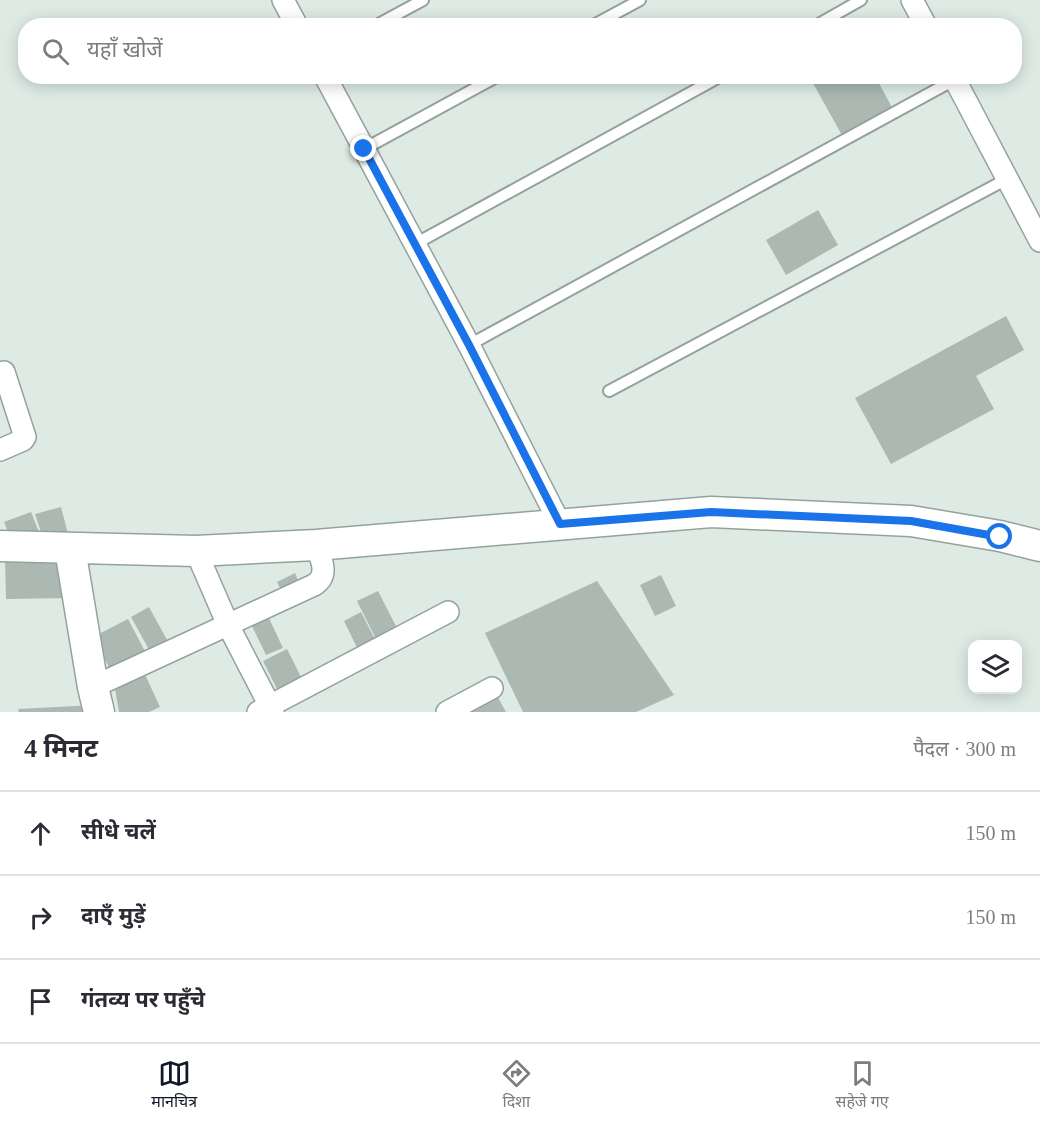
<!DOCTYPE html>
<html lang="hi">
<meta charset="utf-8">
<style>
body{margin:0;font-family:"Times New Roman","Noto Sans Devanagari",serif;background:#f2f2f3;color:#2b2b33}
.controls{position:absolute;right:18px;bottom:18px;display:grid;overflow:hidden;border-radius:12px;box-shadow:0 3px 15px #0003}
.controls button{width:54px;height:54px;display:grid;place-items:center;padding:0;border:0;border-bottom:2px solid #e1e1e2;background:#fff;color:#2b2b33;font:30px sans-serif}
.stop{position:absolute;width:18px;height:18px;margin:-14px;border:4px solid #1a73e8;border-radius:50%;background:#fff}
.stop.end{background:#1a73e8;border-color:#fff;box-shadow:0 2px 6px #0008}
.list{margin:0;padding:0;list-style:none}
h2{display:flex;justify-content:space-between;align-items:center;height:78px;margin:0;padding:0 24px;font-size:26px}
h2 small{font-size:20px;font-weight:400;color:#7c7c81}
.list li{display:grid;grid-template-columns:39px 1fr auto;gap:18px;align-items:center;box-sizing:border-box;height:84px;padding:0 24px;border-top:2px solid #e1e1e2}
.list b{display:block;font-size:22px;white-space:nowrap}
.list em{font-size:20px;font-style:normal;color:#7c7c81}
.icon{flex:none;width:33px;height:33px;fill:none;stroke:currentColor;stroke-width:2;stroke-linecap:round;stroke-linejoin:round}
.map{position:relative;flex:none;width:1040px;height:712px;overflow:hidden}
.search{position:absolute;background:#fff;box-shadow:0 3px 15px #0003;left:18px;right:18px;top:18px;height:66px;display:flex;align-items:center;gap:15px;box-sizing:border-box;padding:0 21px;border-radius:24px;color:#7c7c81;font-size:22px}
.sheet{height:330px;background:#fff}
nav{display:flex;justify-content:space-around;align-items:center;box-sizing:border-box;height:84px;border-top:2px solid #e1e1e2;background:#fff;font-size:16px;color:#7c7c81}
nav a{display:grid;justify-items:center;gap:3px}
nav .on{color:#111827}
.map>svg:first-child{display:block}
.building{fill:#acb9b3}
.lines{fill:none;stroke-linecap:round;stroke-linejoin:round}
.lane-casing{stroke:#95a29c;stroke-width:14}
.street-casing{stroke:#95a29c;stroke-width:24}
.secondary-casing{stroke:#95a29c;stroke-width:33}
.lane{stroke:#fff;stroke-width:10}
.street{stroke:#fff;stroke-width:21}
.secondary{stroke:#fff;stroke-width:30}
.route{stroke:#1a73e8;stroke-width:8}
</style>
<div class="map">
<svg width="1040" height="712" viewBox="0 0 1040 712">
<rect width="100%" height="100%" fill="#deebe5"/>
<!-- building -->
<path class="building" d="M809,76H875L893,109L843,137Z
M818,210L838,245L786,275L766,240Z
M1006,316L1024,350L976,376L994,409L891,464L855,398Z
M61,507L68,534L44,541L35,514Z
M31,512L41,537L9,535L4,522Z
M71,556L72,598L6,599L5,557Z
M295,573L300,585L283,594L277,582Z
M661,575L676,606L655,616L640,585Z
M597,581L674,695L636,712H523L485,633Z
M378,591L400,634L379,645L357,601Z
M149,607L171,647L153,657L131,617Z
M361,612L378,645L360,654L344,621Z
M267,614L283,648L266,655L250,622Z
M128,619L147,655L112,673L93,637Z
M287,649L303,681L279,693L263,661Z
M143,670L160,707L149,712H119L114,683Z
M496,694L506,712H473L471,707Z
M95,705L96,712H19L18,709Z"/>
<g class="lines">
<defs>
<path id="lane" d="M375,26L423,0
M592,26L640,0
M815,26L861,0
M364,149L498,76
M415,244L721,76
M469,345L954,80
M609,391L1007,179"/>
<path id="street" d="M283,0L297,26
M912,0L926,26
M325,76L469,345L560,524
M953,76L1040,241
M0,450L23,440L25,437L4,372
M196,551L228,625L273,712
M93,687L314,585C330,575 321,559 316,545
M258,712L448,612
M447,712L492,688"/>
<path id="secondary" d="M0,546L196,551L316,545L711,512L911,521L1000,536L1040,546
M70,549L93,687L99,712"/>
</defs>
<!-- lane casing -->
<use href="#lane" class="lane-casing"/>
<!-- street casing -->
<use href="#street" class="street-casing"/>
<!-- secondary casing -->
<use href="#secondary" class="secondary-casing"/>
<!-- lane -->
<use href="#lane" class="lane"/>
<!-- street -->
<use href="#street" class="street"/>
<!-- secondary -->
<use href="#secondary" class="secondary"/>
</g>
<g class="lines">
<!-- route -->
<path class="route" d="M364,149L469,345L560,524L711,512L911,521L1000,537"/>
</g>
</svg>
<div class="controls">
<button><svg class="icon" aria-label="layers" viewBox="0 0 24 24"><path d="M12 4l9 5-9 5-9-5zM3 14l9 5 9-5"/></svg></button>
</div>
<div class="stop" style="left:1000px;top:537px"></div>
<div class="stop end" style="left:364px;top:149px"></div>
<div class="search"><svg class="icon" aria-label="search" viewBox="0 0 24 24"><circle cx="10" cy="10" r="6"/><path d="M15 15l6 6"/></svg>यहाँ खोजें</div>
</div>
<section class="sheet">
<h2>4 मिनट<small>पैदल · 300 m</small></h2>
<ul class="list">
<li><svg class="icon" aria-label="ahead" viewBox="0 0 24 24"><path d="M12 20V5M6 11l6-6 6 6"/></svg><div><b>सीधे चलें</b></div><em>150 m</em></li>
<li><svg class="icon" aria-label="right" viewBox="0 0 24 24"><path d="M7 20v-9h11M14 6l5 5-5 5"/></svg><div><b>दाएँ मुड़ें</b></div><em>150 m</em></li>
<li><svg class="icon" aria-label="arrive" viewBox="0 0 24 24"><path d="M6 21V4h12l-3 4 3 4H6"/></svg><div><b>गंतव्य पर पहुँचे</b></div></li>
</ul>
</section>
<nav>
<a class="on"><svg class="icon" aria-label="map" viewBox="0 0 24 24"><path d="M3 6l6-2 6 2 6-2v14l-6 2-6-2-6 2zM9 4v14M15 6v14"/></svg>मानचित्र</a>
<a><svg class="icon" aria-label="directions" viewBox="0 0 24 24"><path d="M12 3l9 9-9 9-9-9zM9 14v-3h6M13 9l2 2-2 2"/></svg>दिशा</a>
<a><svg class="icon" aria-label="saved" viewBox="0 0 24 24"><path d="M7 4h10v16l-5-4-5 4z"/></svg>सहेजे गए</a>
</nav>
